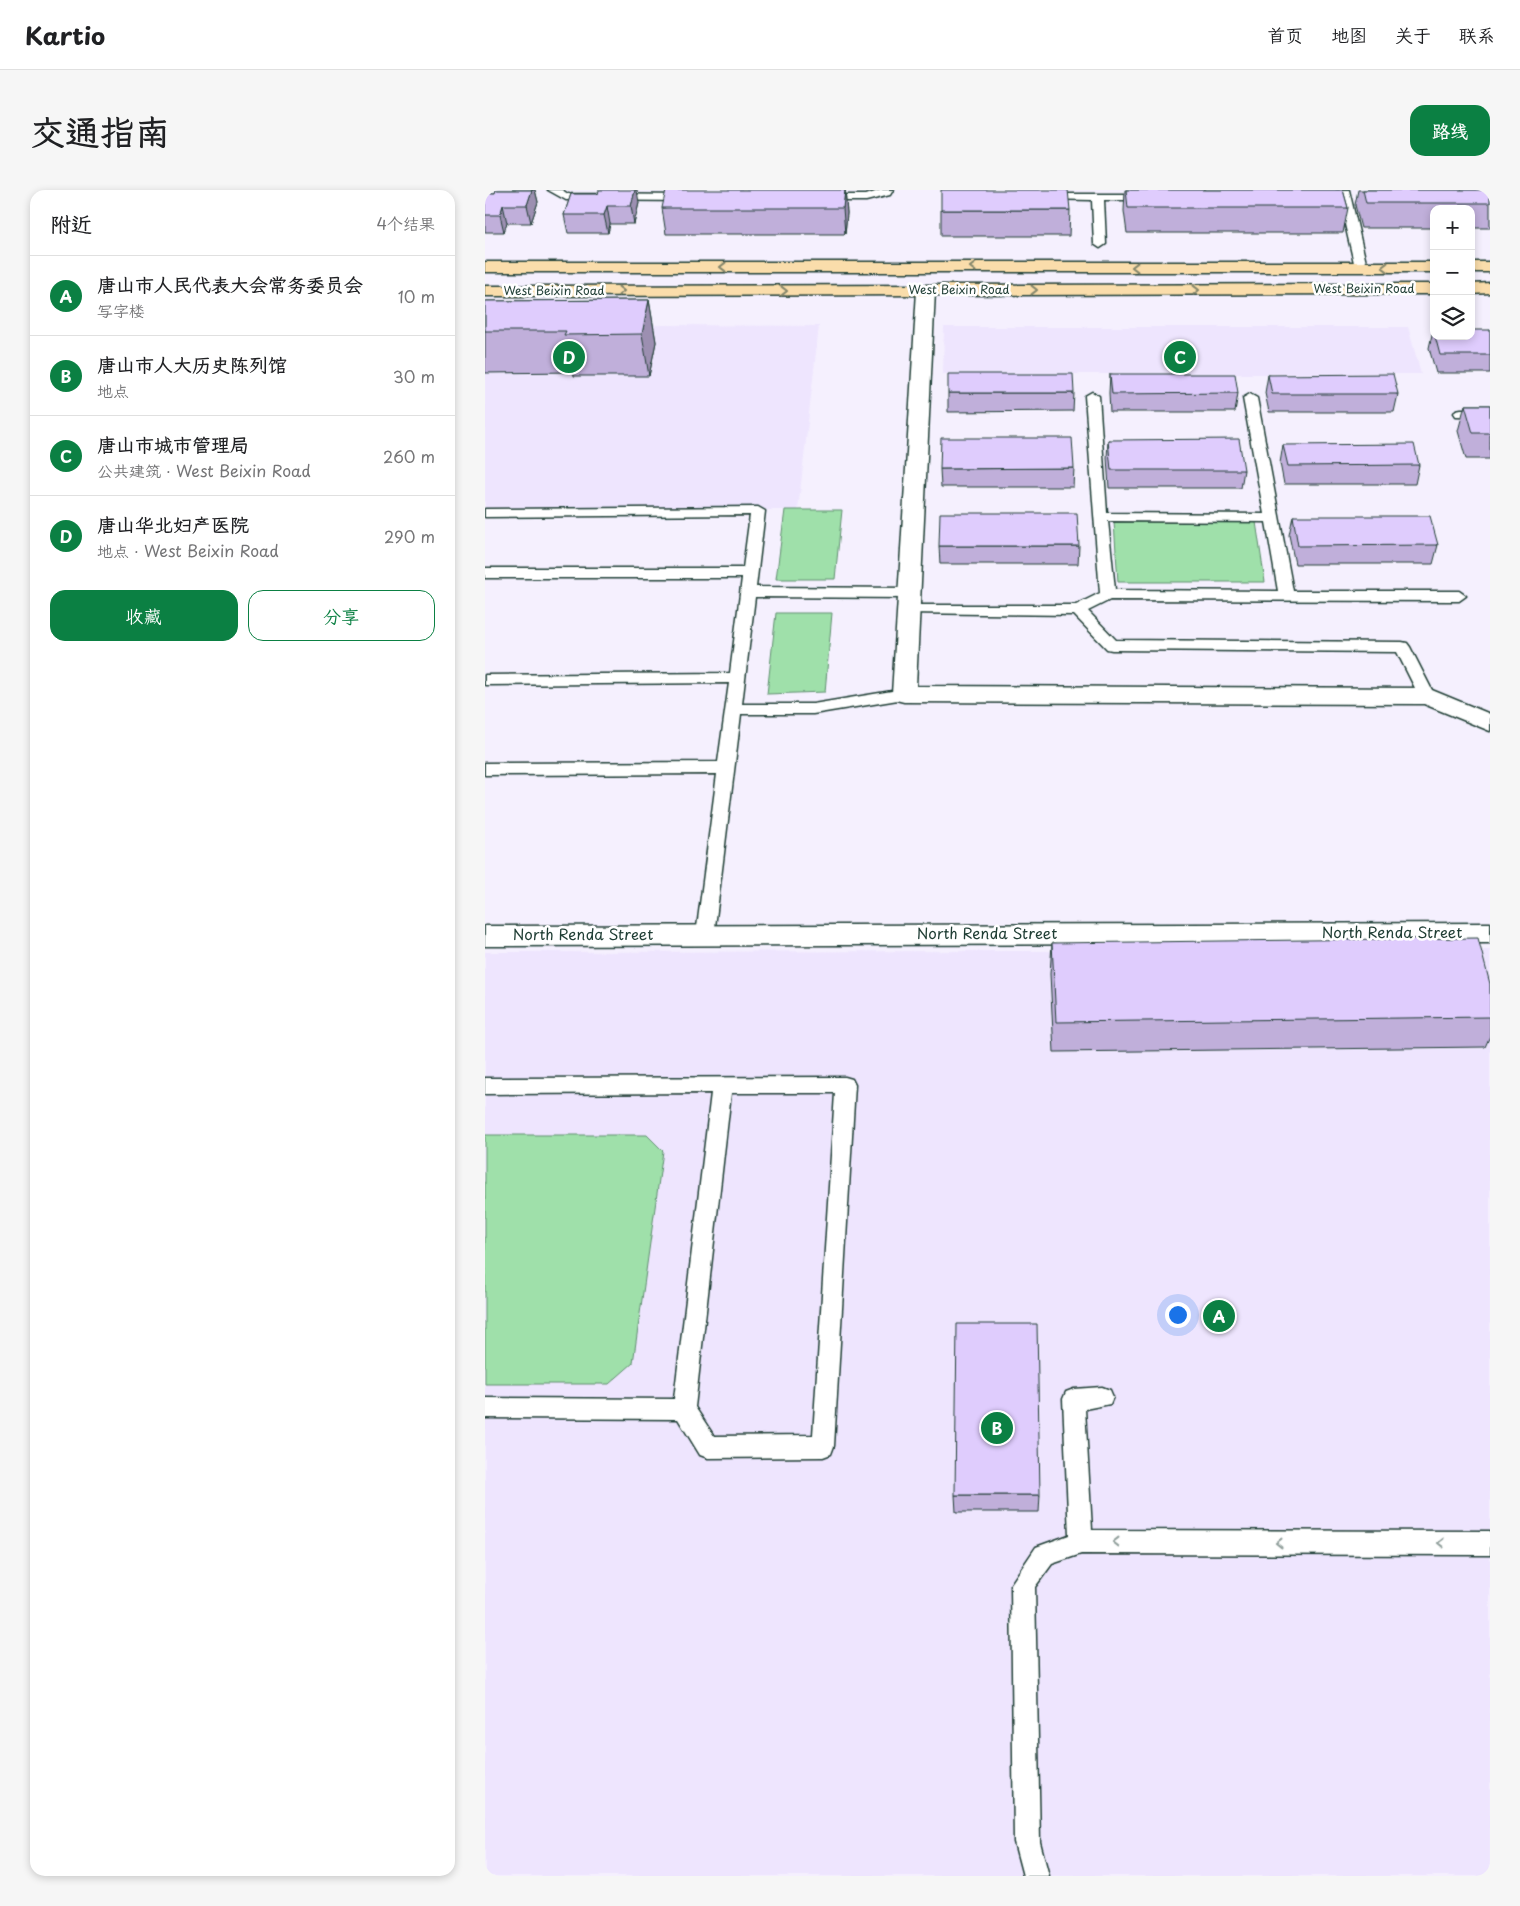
<!DOCTYPE html>
<html lang="zh">
<meta charset="utf-8">
<style>
body{margin:0;font-family:"Playpen Sans","LXGW WenKai TC",sans-serif;background:#f6f6f6;color:#202124}
.controls{position:absolute;right:15px;top:15px;display:grid;overflow:hidden;border-radius:10px;box-shadow:0 2px 8px #0003}
.controls button{width:45px;height:45px;display:grid;place-items:center;padding:0;border:0;border-bottom:1px solid #e0e0e0;background:#fff;color:#202124;font:25px sans-serif}
.you{position:absolute;left:692px;top:1124px;width:18px;height:18px;margin:-12px;border:4px solid #fff;border-radius:50%;background:#1a73e8;box-shadow:0 0 0 8px #1a73e833}
.badge{display:grid;place-items:center;width:32px;height:32px;border-radius:50%;background:#0b8043;color:#fff;font-size:16px;font-weight:700}
.pin{position:absolute;translate:-50% -50%;border:2px solid #fff;box-shadow:0 1px 5px #0006}
.list{margin:0;padding:0;list-style:none}
h2{display:flex;justify-content:space-between;align-items:center;height:65px;margin:0;padding:0 20px;font-size:21px}
h2 small{font-size:16px;font-weight:400;color:#757577}
.list li{display:grid;grid-template-columns:32px 1fr auto;gap:15px;align-items:center;box-sizing:border-box;height:80px;padding:0 20px;border-top:1px solid #e0e0e0}
.list b{display:block;font-size:19px;white-space:nowrap}
.list p{margin:0;font-size:16px;white-space:nowrap;color:#757577}
.list em{font-size:16px;font-style:normal;color:#757577}
.actions{display:flex;gap:10px;padding:15px 20px}
.actions a{flex:1;padding:11px 0;border:1px solid #0b8043;border-radius:15px;text-align:center;font-size:18px;color:#0b8043}
.actions .main{background:#0b8043;color:#fff}
.icon{flex:none;width:28px;height:28px;fill:none;stroke:currentColor;stroke-width:2;stroke-linecap:round;stroke-linejoin:round}
.map{position:relative;flex:none;width:1005px;height:1686px;overflow:hidden;border-radius:15px}
header{display:flex;align-items:center;gap:30px;box-sizing:border-box;height:70px;padding:0 25px;background:#fff;border-bottom:1px solid #e0e0e0}
header strong{font-size:24px}
nav{display:flex;gap:28px;margin-inline-start:auto;font-size:18px}
.intro{display:flex;align-items:center;justify-content:space-between;box-sizing:border-box;height:120px;padding:0 30px}
h1{margin:0;font-size:35px}
.button{padding:12px 22px;border-radius:15px;background:#0b8043;color:#fff;font-size:18px;font-weight:700}
main{display:flex;gap:30px;padding:0 30px}
aside{flex:1;background:#fff;border-radius:15px;box-shadow:0 2px 8px #0003}
.map>svg:first-child{display:block}
.built{fill:#eee5fe}
.green{fill:#9fe0aa;stroke:#5f8e6f}
.lines{fill:none;stroke-linecap:round;stroke-linejoin:round}
.service-casing{stroke:#1f3d34;stroke-width:3}
.minor-casing{stroke:#1f3d34;stroke-width:3}
.primary-casing{stroke:#1f3d34;stroke-width:3}
.service{fill:#fff;fill-rule:evenodd}
.minor{fill:#fff;fill-rule:evenodd}
.primary{fill:#faddab;fill-rule:evenodd}
.wall{fill:#c0afda;stroke:#1f3d34}
.shaded-wall{fill:#9c8fb1;stroke:#1f3d34}
.building{fill:#dfccfd;stroke:#1f3d34}
.oneway{stroke:#82856a}
.oneway2{stroke:#8f9e9a}
.labels{text-anchor:middle;stroke-width:5;stroke-linejoin:round;paint-order:stroke}
.far-street-label{font-size:12px;fill:#1f3d34;stroke:#fff}
.street-label{font-size:15px;fill:#1f3d34;stroke:#fff}
</style>
<header>
<strong>Kartio</strong>
<nav><a>首页</a><a>地图</a><a>关于</a><a>联系</a></nav>
</header>
<div class="intro"><h1>交通指南</h1><a class="button">路线</a></div>
<main>
<aside>
<h2>附近<small>4个结果</small></h2>
<ul class="list">
<li><span class="badge">A</span><div><b>唐山市人民代表大会常务委员会</b><p>写字楼</p></div><em>10 m</em></li>
<li><span class="badge">B</span><div><b>唐山市人大历史陈列馆</b><p>地点</p></div><em>30 m</em></li>
<li><span class="badge">C</span><div><b>唐山市城市管理局</b><p>公共建筑 · West Beixin Road</p></div><em>260 m</em></li>
<li><span class="badge">D</span><div><b>唐山华北妇产医院</b><p>地点 · West Beixin Road</p></div><em>290 m</em></li>
</ul>
<div class="actions"><a class="main">收藏</a><a>分享</a></div>
</aside>
<div class="map">
<svg width="1005" height="1686" viewBox="0 0 1005 1686">
<rect width="100%" height="100%" fill="#f5f0fe"/>
<filter id="ink" filterUnits="userSpaceOnUse"><feTurbulence type="fractalNoise" baseFrequency=".02" numOctaves="2"/><feDisplacementMap in="SourceGraphic" scale="10" xChannelSelector="R" yChannelSelector="G"/><feConvolveMatrix kernelMatrix="1 2 1 2 8 2 1 2 1" color-interpolation-filters="sRGB"/></filter>
<g filter="url(#ink)">
<!-- built -->
<path class="built" d="M179,135L334,136L313,320H0V137Z
M459,137H923L936,184H458Z
M1005,760V1686H0V762Z"/>
<!-- green -->
<path class="green" d="M300,320H357L350,389H291Z
M771,332L780,392H633L629,332Z
M291,423H347L340,502L282,504Z
M0,945H162L178,961L148,1173L124,1194H0Z"/>
<g class="lines">
<defs>
<path id="service" d="M63,0H77L83,4L204,5L210,8L204,11L81,10Z
M396,0H408L405,5L381,11H336L330,8L336,5H381Z
M852,0H864L882,77L880,80L876,81L870,77Z
M559,4H664L670,7L664,10H619L621,54L615,58L609,54L607,10L555,9V5Z
M607,202L614,206L622,323L779,324L758,208L765,204L772,208L808,401H974L981,406L974,411L625,410L603,421L631,450L917,452L922,453L925,457L950,506L948,510H936L912,462L627,460L622,459L589,425L420,423L417,420L420,417L425,415H591L615,403L600,206ZM623,331L781,332L793,401L630,400Z
M976,219H1005V227L971,226L969,223L971,220Z
M273,317L280,321L271,397L425,398L432,403L425,408L270,407L257,514H328L419,499L425,500L427,504L425,508L419,509L328,524H256L229,745L226,750L220,752L214,750L211,745L232,584L0,585V573L233,572L244,493L0,495V485L245,483L257,388H0V378H258L265,325L0,327V319Z
M360,887L367,889L370,895L349,1256L346,1264L338,1267L223,1268L215,1265L193,1229L0,1228V1208L189,1209L226,903L0,904V888ZM246,903H350L328,1245L229,1246L210,1217Z
M617,1197L625,1200L628,1207L625,1214L600,1219L607,1340L1005,1341V1365L596,1364L567,1374L550,1397L555,1652L564,1686H538L529,1652L526,1394L551,1357L584,1345L578,1209L581,1202L589,1199Z"/>
<path id="minor" d="M441,96L447,97L450,101L431,496L942,498L1005,524V541L939,514L419,512L411,510L407,504L432,101L435,97Z
M1005,733V753L0,756V736Z"/>
<path id="primary" d="M0,72H949V82H0Z
M986,72H1005V82H986Z
M1005,93V103L986,104V94Z
M949,94V104L0,106V96Z"/>
</defs>
<!-- service casing -->
<use href="#service" class="service-casing"/>
<!-- minor casing -->
<use href="#minor" class="minor-casing"/>
<!-- primary casing -->
<use href="#primary" class="primary-casing"/>
<!-- service -->
<use href="#service" class="service"/>
<!-- minor -->
<use href="#minor" class="minor"/>
<!-- primary -->
<use href="#primary" class="primary"/>
</g>
<!-- wall -->
<path class="wall" d="M11,0H50L53,12L46,33H22L19,42H0V3H10Z
M360,0L362,23L360,44H181L177,18Z
M640,0H858L863,18L858,43H642L639,21Z
M873,0H1005V38H986V19H949V38H876L870,15Z
M86,4L154,13L149,34H125L123,43H83L79,25Z
M456,20H585L584,46H456Z
M164,110L171,152L164,186H89L88,182L0,183V111Z
M948,140L949,146H986L1005,140V183H951L944,158Z
M625,184L753,203L750,222H625L624,203Z
M783,185L913,204L909,222H784L780,203Z
M463,203H589L588,221L463,222Z
M980,215H1005V269H981L973,241Z
M623,250L759,280L756,298H624L622,268Z
M798,255L934,275L930,294H799L795,273Z
M589,278L588,297H456L455,279Z
M808,326L953,355L948,374H810L804,345Z
M454,356H594L593,374H455Z
M567,753L1005,794V846L1000,857L569,862L565,784Z
M470,1305H555L554,1322H471Z"/>
<!-- shaded-wall -->
<path class="shaded-wall" d="M47,0H50L53,12L46,33L42,15Z
M150,0H152L154,13L149,34L146,16Z
M360,0L362,23L360,44L358,18Z
M18,15L22,33L19,42L15,25Z
M122,16L125,34L123,43L119,25Z
M164,110L171,152L164,186L157,144Z"/>
<!-- building -->
<path class="building" d="M11,0H47L42,15H18L15,25H0V3H10Z
M114,0H150L146,16H122L119,25H79L86,4H113Z
M181,0H360L358,18H177Z
M456,0H583L585,20H456Z
M641,0H858L863,18H643Z
M878,0H1005V13H881Z
M164,110L157,144L79,145L81,141H0V111Z
M986,140H1005V165H955L950,146H986Z
M463,184H588L589,203H463Z
M625,184H750L753,203L627,204Z
M908,184L913,204H787L783,185Z
M980,215H1005V243H988Z
M456,248H587L589,278L455,279Z
M754,249L759,280H626L623,250Z
M929,254L934,275L803,276L798,255Z
M455,323H592L594,356H454Z
M808,326H945L953,355L813,356Z
M993,748L1005,794V827L571,832L567,753Z
M472,1134H552L555,1305H470Z"/>
<!-- one-way arrows -->
<defs><path id="oneway-chevron" d="M-2-3.5L2.5 0L-2 3.5" fill="none" stroke-width="1.6" stroke-linecap="round" stroke-linejoin="round" transform="scale(1.25)"/></defs>
<g class="oneway">
<use href="#oneway-chevron" transform="translate(238 77) rotate(180)"/>
<use href="#oneway-chevron" transform="translate(488 77) rotate(180)"/>
<use href="#oneway-chevron" transform="translate(650 77) rotate(180)"/>
<use href="#oneway-chevron" transform="translate(900 77) rotate(180)"/>
<use href="#oneway-chevron" transform="translate(549 100)"/>
<use href="#oneway-chevron" transform="translate(711 100)"/>
<use href="#oneway-chevron" transform="translate(136 101)"/>
<use href="#oneway-chevron" transform="translate(299 101)"/>
</g>
<g class="oneway2">
<use href="#oneway-chevron" transform="translate(631 1352) rotate(-180)"/>
<use href="#oneway-chevron" transform="translate(794 1353) rotate(-180)"/>
<use href="#oneway-chevron" transform="translate(956 1353) rotate(-180)"/>
</g>
</g>
<g class="labels">
<!-- far-street labels -->
<g class="far-street-label">
<text x="879" y="103">West Beixin Road</text>
<text x="474" y="104">West Beixin Road</text>
<text x="69" y="105">West Beixin Road</text>
</g>
<!-- street labels -->
<g class="street-label">
<text x="907" y="748">North Renda Street</text>
<text x="502" y="749">North Renda Street</text>
<text x="98" y="750">North Renda Street</text>
</g>
</g>
</svg>
<div class="controls">
<button>+</button>
<button>−</button>
<button><svg class="icon" aria-label="layers" viewBox="0 0 24 24"><path d="M12 4l9 5-9 5-9-5zM3 14l9 5 9-5"/></svg></button>
</div>
<div class="you"></div>
<div class="pin badge" style="left:734px;top:1126px">A</div>
<div class="pin badge" style="left:512px;top:1238px">B</div>
<div class="pin badge" style="left:695px;top:167px">C</div>
<div class="pin badge" style="left:84px;top:167px">D</div>
</div>
</main>
